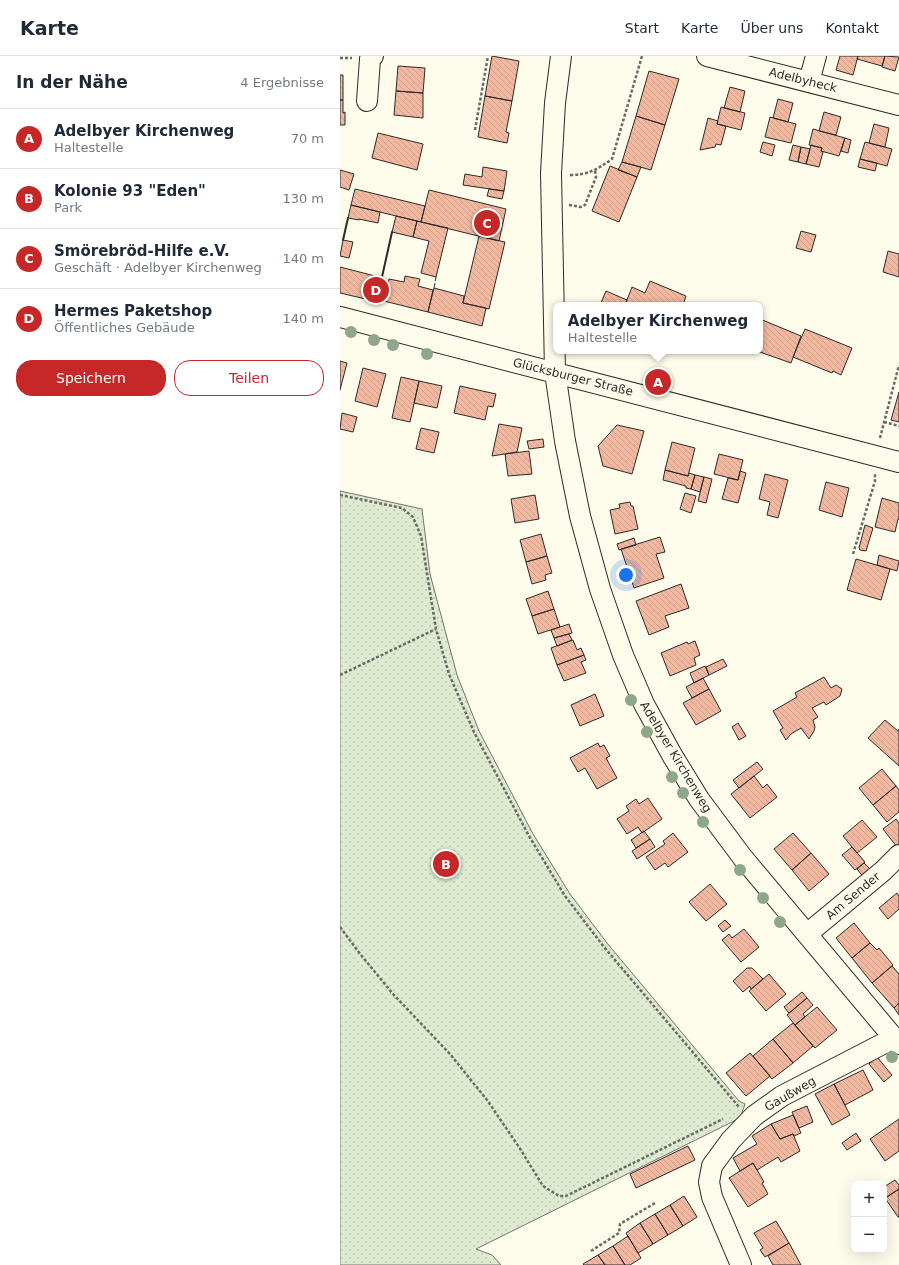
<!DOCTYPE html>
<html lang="de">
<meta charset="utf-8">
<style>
body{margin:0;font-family:"DejaVu Sans",sans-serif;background:#f6f6f7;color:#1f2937}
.controls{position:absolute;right:12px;bottom:12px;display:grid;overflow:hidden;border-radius:8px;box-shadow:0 4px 16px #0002}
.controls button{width:36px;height:36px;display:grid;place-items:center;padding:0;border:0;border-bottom:1px solid #e0e1e3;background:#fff;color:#1f2937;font:20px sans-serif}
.you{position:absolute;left:286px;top:519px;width:14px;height:14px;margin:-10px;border:3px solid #fff;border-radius:50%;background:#1a73e8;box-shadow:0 0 0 6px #1a73e833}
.badge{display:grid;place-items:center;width:26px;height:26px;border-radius:50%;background:#c62828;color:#fff;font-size:13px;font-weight:700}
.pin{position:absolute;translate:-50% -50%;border:2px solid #fff;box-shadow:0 1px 4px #0006}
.popup{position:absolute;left:213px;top:246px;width:210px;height:52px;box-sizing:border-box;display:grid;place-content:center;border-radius:8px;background:#fff;filter:drop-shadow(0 1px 3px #0005);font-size:13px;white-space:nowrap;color:#747a83}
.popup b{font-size:15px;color:#1f2937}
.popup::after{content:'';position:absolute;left:50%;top:100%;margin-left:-8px;border:8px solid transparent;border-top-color:#fff}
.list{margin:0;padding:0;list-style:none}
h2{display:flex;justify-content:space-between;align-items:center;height:52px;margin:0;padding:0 16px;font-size:17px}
h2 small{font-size:13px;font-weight:400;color:#747a83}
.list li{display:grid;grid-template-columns:26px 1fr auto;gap:12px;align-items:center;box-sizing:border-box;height:60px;padding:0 16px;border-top:1px solid #e0e1e3}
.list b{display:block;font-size:15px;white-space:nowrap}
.list p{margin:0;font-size:13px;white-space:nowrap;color:#747a83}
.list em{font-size:13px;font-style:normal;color:#747a83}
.actions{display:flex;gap:8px;padding:12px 16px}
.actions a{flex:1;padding:9px 0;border:1px solid #c62828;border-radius:16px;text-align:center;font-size:14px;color:#c62828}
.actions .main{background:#c62828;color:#fff}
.map{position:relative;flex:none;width:559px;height:1209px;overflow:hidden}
header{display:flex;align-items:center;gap:24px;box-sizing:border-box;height:56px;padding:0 20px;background:#fff;border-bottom:1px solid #e0e1e3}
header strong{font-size:19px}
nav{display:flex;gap:22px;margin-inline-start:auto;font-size:14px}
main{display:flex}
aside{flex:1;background:#fff}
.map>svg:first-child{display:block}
.green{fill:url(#green-dots);stroke:#74746e}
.building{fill:url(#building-back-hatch);stroke:#2b2b2b}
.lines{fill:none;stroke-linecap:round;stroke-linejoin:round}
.minor-casing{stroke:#2b2b2b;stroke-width:22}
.path{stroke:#6a6964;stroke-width:2.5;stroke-dasharray:3 2;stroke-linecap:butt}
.minor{stroke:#fdfbea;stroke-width:20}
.fence{stroke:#2b2b2b;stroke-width:1;stroke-dasharray:5 2;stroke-linecap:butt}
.wall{stroke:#2b2b2b;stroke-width:2}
.tree{fill:#8ea78a}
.labels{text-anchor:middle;stroke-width:3;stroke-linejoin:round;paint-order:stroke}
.street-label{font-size:12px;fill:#2b2b2b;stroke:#fdfbea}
</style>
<header>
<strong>Karte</strong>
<nav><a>Start</a><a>Karte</a><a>Über uns</a><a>Kontakt</a></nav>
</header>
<main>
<aside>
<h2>In der Nähe<small>4 Ergebnisse</small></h2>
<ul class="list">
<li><span class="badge">A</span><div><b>Adelbyer Kirchenweg</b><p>Haltestelle</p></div><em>70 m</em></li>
<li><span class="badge">B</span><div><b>Kolonie 93 &quot;Eden&quot;</b><p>Park</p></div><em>130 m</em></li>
<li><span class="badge">C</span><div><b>Smörebröd-Hilfe e.V.</b><p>Geschäft · Adelbyer Kirchenweg</p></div><em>140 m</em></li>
<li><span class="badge">D</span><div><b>Hermes Paketshop</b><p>Öffentliches Gebäude</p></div><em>140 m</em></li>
</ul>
<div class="actions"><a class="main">Speichern</a><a>Teilen</a></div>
</aside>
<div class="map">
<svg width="559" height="1209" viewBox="0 0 559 1209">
<defs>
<pattern id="green-dots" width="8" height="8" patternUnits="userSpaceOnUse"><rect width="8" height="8" fill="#deebd1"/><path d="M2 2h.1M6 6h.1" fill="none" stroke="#bfcab4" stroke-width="1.8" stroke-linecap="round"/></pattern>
<pattern id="building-back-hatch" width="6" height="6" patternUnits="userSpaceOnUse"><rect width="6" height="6" fill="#f2b8a0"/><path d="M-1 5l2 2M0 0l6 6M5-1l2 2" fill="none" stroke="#d09e8a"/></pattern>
</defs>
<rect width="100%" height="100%" fill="#fdfbea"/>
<!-- green -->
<path class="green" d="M0,435L82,453L90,518L117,619L139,675L193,778L230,838L267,887L399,1045L405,1048L400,1062L136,1193L152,1199L161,1209H0Z"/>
<!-- building -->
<path class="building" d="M152,0L179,5L172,45L145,40Z
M500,0H518L513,19L496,14Z
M518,0H545L542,10L517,3Z
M545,0L559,1L555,15L542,11Z
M58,10L85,12L83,37L56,35Z
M309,15L339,23L325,69L296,60Z
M0,19H3V44H0Z
M390,31L405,35L400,56L384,52Z
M56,35L83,37V62L54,59Z
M145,40L172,45L166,76L169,77L167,87L138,81Z
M438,43L453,47L448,66L433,62Z
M0,44H3V57L5,56V69H0Z
M381,51L405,57L401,74L377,68Z
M484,56L501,61L496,79L479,75Z
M296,60L325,69L311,114L282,106Z
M430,61L456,68L451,87L425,81Z
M368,62L378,65L377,68L386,70L381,89L376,88L375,91L360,94Z
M534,68L549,72L545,91L529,87Z
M473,73L505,82L499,100L481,95L482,92L469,89Z
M38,77L83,88L77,114L32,102Z
M505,82L511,84L508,97L501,95Z
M423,86L435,89L432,100L420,96Z
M525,86L552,93L547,110L520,103Z
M453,89L461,91L458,106L449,104Z
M471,89L482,92L481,95L483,96L479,111L466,108Z
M461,91L470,93L466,108L458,106Z
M520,103L537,107L535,115L518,111Z
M282,106L301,111L297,121L278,114Z
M270,110L297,121L279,166L252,155Z
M143,111L167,115L164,135L123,129L125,118L142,121Z
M0,114L14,118L9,134L0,131Z
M15,133L85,150L81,166L11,149Z
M149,133L164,135L162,143L147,140Z
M89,134L166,153L159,185L81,166Z
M11,149L40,156L38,167L19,163V164L8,162Z
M56,160L77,165L73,181L52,176Z
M77,165L108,172L96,221L81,217L89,185L73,181Z
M461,175L476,179L471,196L456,192Z
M139,180L165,186L149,253L123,247Z
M3,184L13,186L9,202L0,200Z
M548,195L559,198V221L543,216Z
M0,211L35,220L30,244L0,237Z
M35,220L42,221L36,246L30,244Z
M65,220L80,223L78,230L93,234L88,256L44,245L49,223L64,226Z
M310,225L346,240L343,249H285L292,231L305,237Z
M94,232L124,240L123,247L146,252L142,270L88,256Z
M266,235L287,244L285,249H260Z
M420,263L461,280L451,307L417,295H420Z
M465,273L512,292L501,319L493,315L492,317L453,301Z
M0,305L7,307L0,334Z
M23,312L46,318L37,351L15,345Z
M61,321L79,325L70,366L52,362Z
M79,325L102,330L97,352L74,347Z
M120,330L156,338L153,351L148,350L145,364L114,357Z
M559,336V366L551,364Z
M2,357L17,361L13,376L0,373Z
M159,368L182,372L177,396L152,400Z
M277,369L304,375L292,418L263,410L258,390Z
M81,372L99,376L94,397L76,393Z
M203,383L204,391L189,393L187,385Z
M332,386L355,392L348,420L325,414Z
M189,395L192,418L168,420L165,398Z
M379,398L403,404L398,424L374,418Z
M325,414L348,420L349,417L355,419L351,433L346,432V430L323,424Z
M400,415L406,417L398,447L382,443L388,422L398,424Z
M425,418L448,424L438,462L427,459L430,446L419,443Z
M355,419L364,421L360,436L351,433Z
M364,421L372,423L366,447L358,445Z
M486,426L509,432L502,461L479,454Z
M345,437L356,440L351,457L340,453Z
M195,439L199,463L175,467L171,443Z
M542,442L559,447V463H558L555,476L535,471Z
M290,446L291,450H293L298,473L275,478L270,454L280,452L279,448Z
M525,469L533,472L526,495L520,494L519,492Z
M201,478L207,500L186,506L180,484Z
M320,481L325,496L316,498L324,522L294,532L281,493Z
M294,482L296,489L279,494L277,488Z
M539,499L559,505L557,515L537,509Z
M207,500L212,517L205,519L206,524L192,528L186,506Z
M516,503L550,513L541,544L507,534Z
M341,528L349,552L325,560L329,571L309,579L296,545Z
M208,535L214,553L192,560L186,543Z
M214,553L220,571L198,578L192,560Z
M229,568L232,577L214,582L211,574Z
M229,578L232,584L217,590L214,582Z
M233,584L237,594L241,592L244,599L217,609L211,592Z
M355,585L360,599L354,602L356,609L330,620L321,597L347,586L348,588Z
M244,599L246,604L241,606L246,617L224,625L217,609Z
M383,603L387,610L369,619L366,611Z
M365,610L369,619L354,627L350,617Z
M484,621L491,632L496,629L502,633L500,640L486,649L484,646L472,652L478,661L473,664L475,671L474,675L469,683L461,672L451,678L446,684L440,674L443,672L433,655L457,641L455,637Z
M363,622L369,633L352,642L346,631Z
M369,633L381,655L356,669L343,647Z
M255,638L264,660L240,670L231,649Z
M545,664L558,675L559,673V710L528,682Z
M398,667L406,680L399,684L392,671Z
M258,687L260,691L264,689L270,700L266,702L277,722L257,733L245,712L238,716L230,702Z
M417,706L423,713L399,732L393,724Z
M542,713L556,730L533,749L519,732Z
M414,720L423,732L427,728L437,741L410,762L391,738Z
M556,730L559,734V756L547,766L533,749Z
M308,742L322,763L302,777L298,771L287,778L277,763L289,755L286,750L296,743L299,748Z
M556,763L559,767V789L557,791L543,773Z
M522,764L537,781L517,797L503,780Z
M304,775L310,783L296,792L291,784Z
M333,777L348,796L328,811L325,807L315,814L306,801L325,788L323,785Z
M453,777L471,797L452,814L434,793Z
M310,783L315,791L297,803L292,795Z
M512,791L525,806L515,814L502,799Z
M471,797L489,818L469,835L452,814Z
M524,807L533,816L525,823L517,813Z
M370,828L387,848L366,865L349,846Z
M557,837L559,840V853L548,863L539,852Z
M385,864L391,870L383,876L378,870Z
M514,867L530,887L512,902L496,882Z
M404,873L419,891L401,906L382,884L389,878L392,882Z
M530,887L537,894L539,892L553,909L532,927L512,902Z
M552,910L559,918V947L554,952L532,927Z
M407,912H412L423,923L411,933L410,930L403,936L393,925Z
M429,918L446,938L426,955L409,935Z
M462,936L467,942L449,957L444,951Z
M467,942L473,949L463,958L465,961L455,969L447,959Z
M559,947V959L554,952Z
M477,951L497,974L475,992L455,969Z
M453,967L473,990L453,1007L433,983Z
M433,983L453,1007L432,1023L413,1000Z
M410,997L430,1020L406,1040L386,1017Z
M537,1001L552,1019L544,1026L529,1008Z
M523,1014L533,1034L505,1049L494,1028Z
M494,1028L510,1059L492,1069L475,1038Z
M467,1050L473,1066L459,1072L452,1056Z
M453,1059L461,1077L454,1080L453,1078L440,1083L431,1068Z
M559,1063V1095L545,1105L530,1083Z
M431,1068L440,1083L453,1078L460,1095L441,1106L438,1101L417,1114L413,1107L400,1115L393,1102L417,1088L412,1080Z
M516,1077L521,1085L507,1094L502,1087Z
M348,1090L355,1104L296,1132L290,1118Z
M413,1107L424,1126L422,1127L428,1138L408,1151L389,1122Z
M555,1124L559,1129V1133L544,1143V1131Z
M559,1133V1161H558L545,1142Z
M344,1140L357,1161L343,1170L330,1149Z
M330,1149L343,1170L328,1179L315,1158Z
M315,1158L328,1179L313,1188L300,1167Z
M436,1165L449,1187L425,1201L420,1194L423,1192L414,1177Z
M300,1167L313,1188L298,1197L286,1177Z
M288,1180L301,1202L290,1209H285L273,1190Z
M449,1187L461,1209H433L428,1200Z
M273,1190L285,1209H265L258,1199Z
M258,1199L265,1209H244L243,1208Z"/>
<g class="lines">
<defs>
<path id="minor" d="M221,0L215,47L211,117L215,316L225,385L240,460L260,533L283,599L304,648L332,699L359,743L403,802L559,988
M367,0L559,49
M469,26L476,0
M27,45L30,3L33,0
M0,261L559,406
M467,878L543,815L559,799
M401,1209L372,1141L369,1126L372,1110L391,1084L414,1060L442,1040L554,982"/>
</defs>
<!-- minor casing -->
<use href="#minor" class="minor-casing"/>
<!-- path -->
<path class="path" d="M0,2H12
M135,74L148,0
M230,119C248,119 258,113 272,103L302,0
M229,149L241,151L245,149L256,121L255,114
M544,366L559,370
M540,382L559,309
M0,439L62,452L73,461L81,480L96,573L109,618L134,676L189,780L225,840L264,891L399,1051
M513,498L535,425V418
M0,619L96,573
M0,871L21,899L53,938L110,998L147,1044L179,1091L203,1130L219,1140H226L383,1063
M251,1195L279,1177L280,1168L315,1147"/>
<!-- minor -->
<use href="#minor" class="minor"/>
<!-- fence -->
<path class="fence" d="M94,232L96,221"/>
<!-- wall -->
<path class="wall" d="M3,184L8,162
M42,221L52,176"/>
</g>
<!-- trees -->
<g class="tree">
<circle cx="11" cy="276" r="6"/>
<circle cx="34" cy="284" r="6"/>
<circle cx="53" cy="289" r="6"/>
<circle cx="87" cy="298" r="6"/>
<circle cx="291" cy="644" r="6"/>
<circle cx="307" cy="676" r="6"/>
<circle cx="332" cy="721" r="6"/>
<circle cx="343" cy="737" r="6"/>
<circle cx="363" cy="766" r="6"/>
<circle cx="400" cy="814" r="6"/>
<circle cx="423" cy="842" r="6"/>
<circle cx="440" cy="866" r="6"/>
<circle cx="552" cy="1001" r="6"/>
</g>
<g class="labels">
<!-- street labels -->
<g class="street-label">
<text transform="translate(463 24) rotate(14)" y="4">Adelbyheck</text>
<text transform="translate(233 321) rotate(14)" y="4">Glücksburger Straße</text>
<text transform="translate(336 701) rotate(59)" y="4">Adelbyer Kirchenweg</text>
<text transform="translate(513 840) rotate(-40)" y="4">Am Sender</text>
<text transform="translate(450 1038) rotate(-30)" y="4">Gaußweg</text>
</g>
</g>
</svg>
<div class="controls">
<button>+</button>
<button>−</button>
</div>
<div class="you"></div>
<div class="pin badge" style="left:318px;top:326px">A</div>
<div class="popup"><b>Adelbyer Kirchenweg</b>Haltestelle</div>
<div class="pin badge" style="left:106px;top:808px">B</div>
<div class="pin badge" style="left:147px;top:167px">C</div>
<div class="pin badge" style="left:36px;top:234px">D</div>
</div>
</main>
